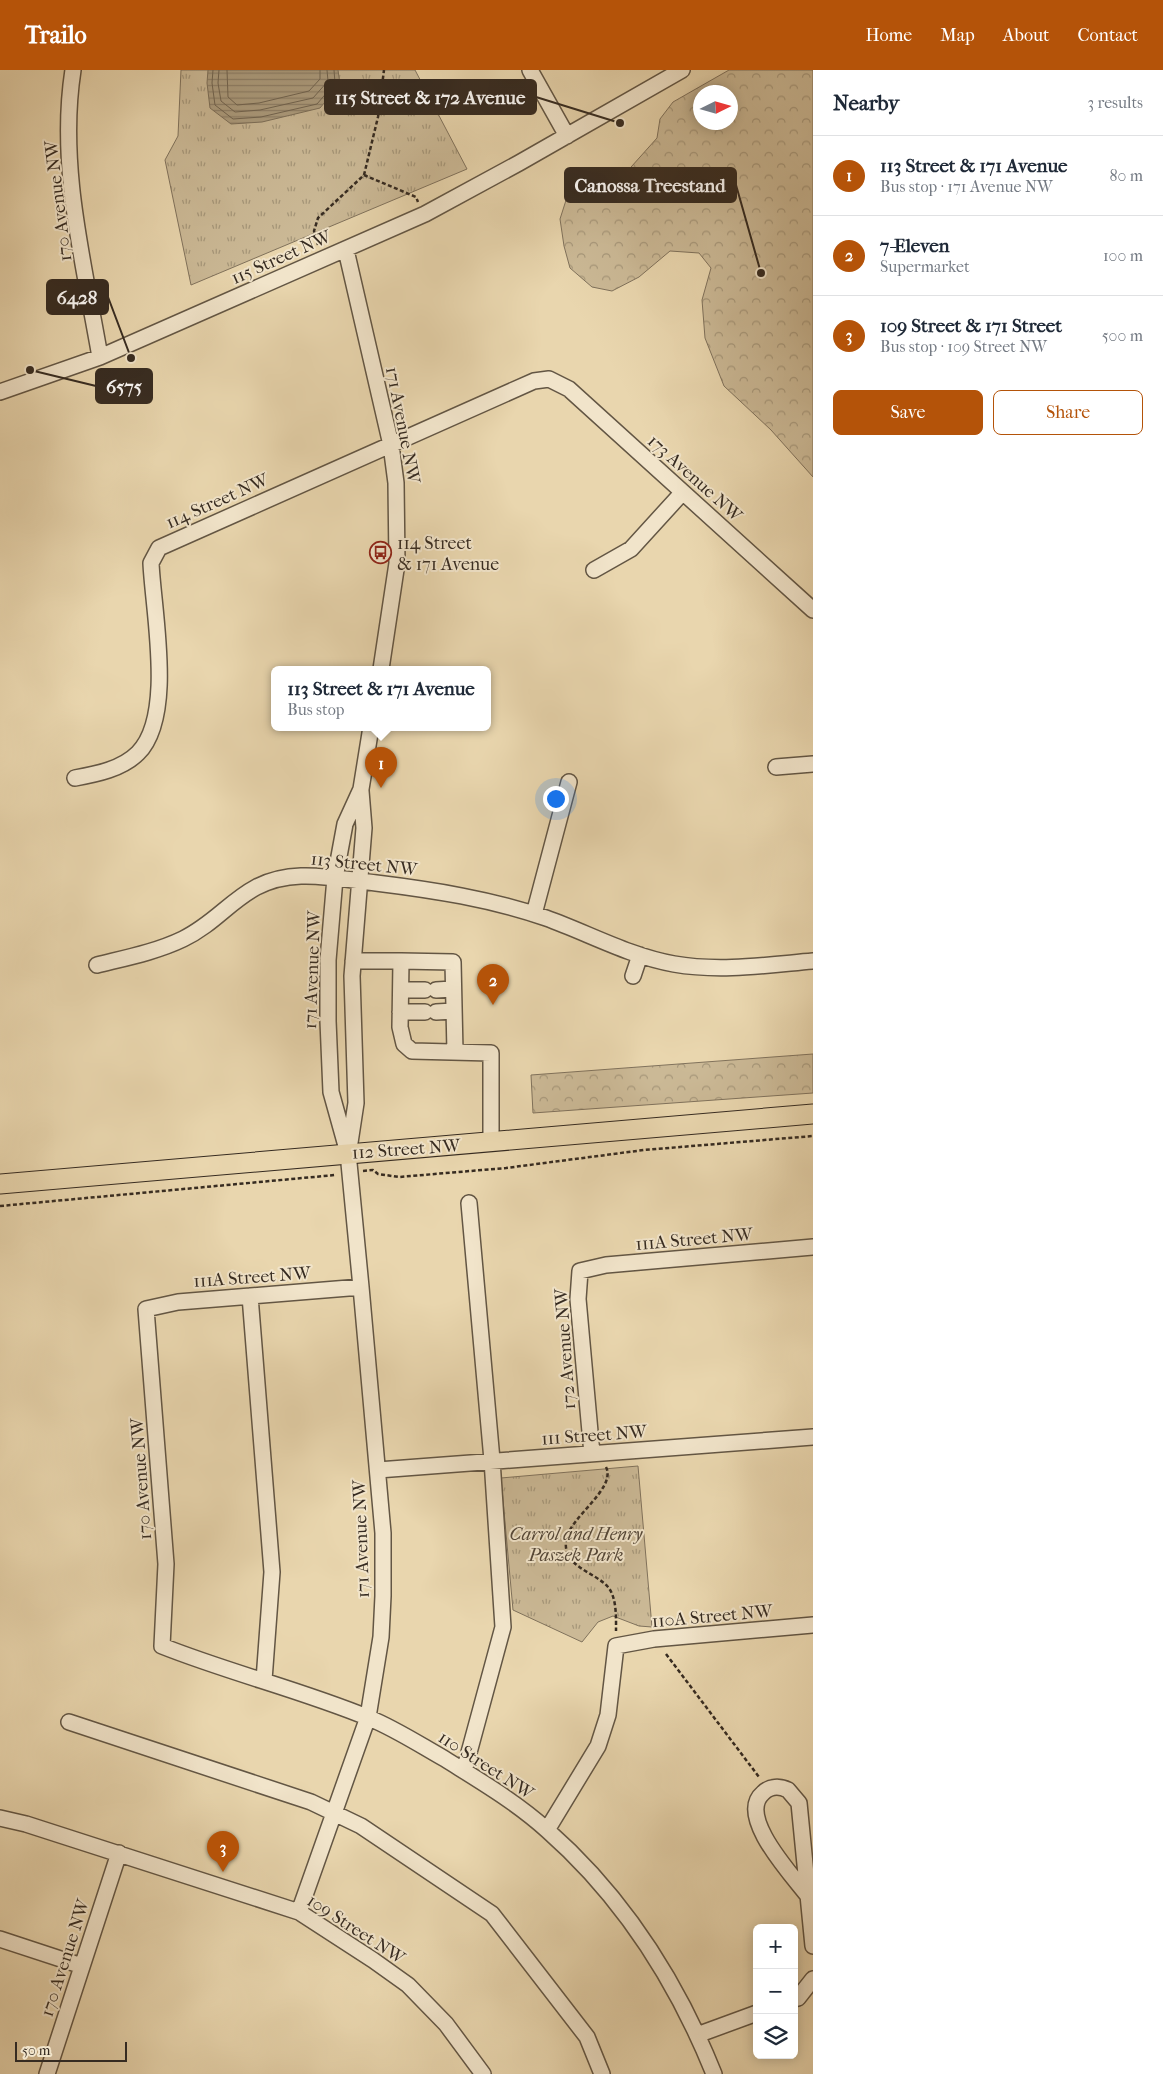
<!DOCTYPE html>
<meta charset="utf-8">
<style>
body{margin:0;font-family:"IM FELL French Canon",serif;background:#f2f2f3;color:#1f2937}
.controls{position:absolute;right:15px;bottom:15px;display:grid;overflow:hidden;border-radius:8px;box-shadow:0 2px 12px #0003}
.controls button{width:45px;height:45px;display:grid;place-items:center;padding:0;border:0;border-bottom:1px solid #e0e1e3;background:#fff;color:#1f2937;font:25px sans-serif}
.compass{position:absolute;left:693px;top:15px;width:45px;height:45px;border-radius:50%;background:#fff;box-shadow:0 2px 12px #0003;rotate:85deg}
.scale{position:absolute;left:15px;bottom:12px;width:112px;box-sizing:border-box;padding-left:5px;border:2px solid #362b21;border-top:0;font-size:14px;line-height:18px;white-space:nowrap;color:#362b21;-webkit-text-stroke:4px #f1e4ca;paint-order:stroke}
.you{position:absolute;left:555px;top:728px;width:18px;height:18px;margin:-12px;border:4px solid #fff;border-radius:50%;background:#1a73e8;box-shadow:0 0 0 8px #1a73e833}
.badge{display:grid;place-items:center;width:32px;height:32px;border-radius:50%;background:#b45309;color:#fff;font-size:16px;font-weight:700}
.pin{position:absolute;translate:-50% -41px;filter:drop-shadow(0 1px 2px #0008)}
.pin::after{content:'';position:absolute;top:26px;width:18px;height:15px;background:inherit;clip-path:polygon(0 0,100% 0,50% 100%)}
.popup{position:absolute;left:271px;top:596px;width:220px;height:65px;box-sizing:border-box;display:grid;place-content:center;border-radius:8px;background:#fff;filter:drop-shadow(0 1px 4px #0005);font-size:16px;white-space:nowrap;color:#747a83}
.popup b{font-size:19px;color:#1f2937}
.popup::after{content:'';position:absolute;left:50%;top:100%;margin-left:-10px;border:10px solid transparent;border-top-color:#fff}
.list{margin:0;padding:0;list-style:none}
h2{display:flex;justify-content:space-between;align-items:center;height:65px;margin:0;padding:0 20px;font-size:21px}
h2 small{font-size:16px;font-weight:400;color:#747a83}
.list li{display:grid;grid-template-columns:32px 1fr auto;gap:15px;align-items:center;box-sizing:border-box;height:80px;padding:0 20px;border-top:1px solid #e0e1e3}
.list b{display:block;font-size:19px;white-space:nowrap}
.list p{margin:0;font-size:16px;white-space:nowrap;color:#747a83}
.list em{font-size:16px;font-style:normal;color:#747a83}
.actions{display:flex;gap:10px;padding:15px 20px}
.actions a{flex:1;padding:11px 0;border:1px solid #b45309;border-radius:8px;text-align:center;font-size:18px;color:#b45309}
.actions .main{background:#b45309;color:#fff}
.icon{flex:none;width:28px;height:28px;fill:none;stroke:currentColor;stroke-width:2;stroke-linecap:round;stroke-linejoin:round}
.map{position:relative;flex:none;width:813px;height:2004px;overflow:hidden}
header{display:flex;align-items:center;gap:30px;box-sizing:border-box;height:70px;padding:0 25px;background:#b45309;color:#fff}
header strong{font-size:24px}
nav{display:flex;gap:28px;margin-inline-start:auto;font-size:18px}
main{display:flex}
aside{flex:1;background:#fff}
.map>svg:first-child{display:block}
.forest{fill:url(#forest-crowns);stroke:#80725c;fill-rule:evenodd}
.park{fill:url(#park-tufts);stroke:#80725c}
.water{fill:url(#water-rules);stroke:#7d6f59}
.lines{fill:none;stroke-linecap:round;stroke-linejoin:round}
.shore{stroke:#716450;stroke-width:1}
.minor-casing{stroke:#635644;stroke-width:18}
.major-casing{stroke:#362b21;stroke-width:21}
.path{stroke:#362b21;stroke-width:2.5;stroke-dasharray:4 2.5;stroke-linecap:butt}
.minor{stroke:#f1e4ca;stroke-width:15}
.major{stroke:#e9d6ae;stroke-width:19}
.labels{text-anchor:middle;stroke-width:4;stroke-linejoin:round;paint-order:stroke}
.street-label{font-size:18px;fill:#362b21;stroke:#f1e4ca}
.poi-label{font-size:18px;fill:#362b21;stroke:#f1e4ca;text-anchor:start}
.park-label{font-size:18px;font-style:italic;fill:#544738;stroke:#f1e4ca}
.leader{fill:none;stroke:#362b21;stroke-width:2}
.callout-dot{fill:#362b21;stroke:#f1e4ca;stroke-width:2}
.callout{fill:#362b21;stroke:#362b21;stroke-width:2}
.callout-label{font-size:19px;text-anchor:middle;font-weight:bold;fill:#fff}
</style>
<header>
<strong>Trailo</strong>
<nav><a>Home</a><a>Map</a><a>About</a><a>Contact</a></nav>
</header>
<main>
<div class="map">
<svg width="813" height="2004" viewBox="0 0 813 2004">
<defs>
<pattern id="forest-crowns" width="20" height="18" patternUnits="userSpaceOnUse" patternTransform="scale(1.25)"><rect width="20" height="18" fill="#cbb996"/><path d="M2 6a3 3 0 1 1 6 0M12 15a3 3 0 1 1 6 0" fill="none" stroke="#a6977a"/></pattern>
<pattern id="park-tufts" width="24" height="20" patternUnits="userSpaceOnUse" patternTransform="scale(1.25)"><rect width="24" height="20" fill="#cbb996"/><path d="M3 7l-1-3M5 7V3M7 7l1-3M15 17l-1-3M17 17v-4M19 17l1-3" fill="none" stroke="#a6977a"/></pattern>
<pattern id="water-rules" width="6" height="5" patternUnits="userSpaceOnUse" patternTransform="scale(1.25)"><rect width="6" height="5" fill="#ac9c7e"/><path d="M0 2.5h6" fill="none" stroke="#8d7f67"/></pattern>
</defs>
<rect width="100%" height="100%" fill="#e9d6ae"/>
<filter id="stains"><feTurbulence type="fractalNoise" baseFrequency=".004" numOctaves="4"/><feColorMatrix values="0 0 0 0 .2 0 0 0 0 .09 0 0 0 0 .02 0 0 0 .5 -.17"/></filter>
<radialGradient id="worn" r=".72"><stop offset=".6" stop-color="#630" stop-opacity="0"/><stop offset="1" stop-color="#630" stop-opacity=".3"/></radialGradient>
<!-- forest -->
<path class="forest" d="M729,0H813V407L771,360L724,316L705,268L702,230L711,198L699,183L670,181L639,207L612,221L592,217L570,198L564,176L560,149L568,124L587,108L600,103L623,106L657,68L660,49L673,32ZM700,22H730V52H700Z
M813,984V1023L533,1043L531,1005Z"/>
<!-- park -->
<path class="park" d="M181,0H415L467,99L191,215L165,90L178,66Z
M638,1396L652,1557L639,1556L613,1546L598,1552L582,1572L513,1540L501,1408Z"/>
<!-- water -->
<path class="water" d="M208,0H338L340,14L320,38L262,52L231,54L210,38L207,13Z"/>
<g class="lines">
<!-- shore -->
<path class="shore" d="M213,0L212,13L215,35L233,49L261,47L317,34L335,13L334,0
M219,0L218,13L221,31L235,42L260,40L313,28L328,11L327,0
M227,0L228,27L237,35L259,33L309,21L320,9V0"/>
<defs>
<path id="minor" d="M73,0C58,96 84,193 100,287
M530,0L567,66
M346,180L391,375L396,413L397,493L381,599
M0,322L100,287L425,144L519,93L682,0
M594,500L631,479L682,423
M776,697L813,694
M75,708C97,704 122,699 138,683C175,646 153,541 151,493L159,478L534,311L549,309L569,319L813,540
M534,844L569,712
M353,891H401L400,957L404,974L412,981L491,983V1072
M401,891L453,892L455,982
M97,895C125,888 156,882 183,869C228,847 242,808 301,806C325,805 351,810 376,813C433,820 491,829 546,848C588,863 629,886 674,894C720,902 767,895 813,891
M633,906L640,885
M401,920H425
M436,920L453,919
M400,942H425
M436,942L454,941
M349,1079L356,1033L352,906L364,758L361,721
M361,1217L178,1232L146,1239L166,1494L162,1576C230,1603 301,1620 369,1648C396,1659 420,1675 445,1689C480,1711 516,1732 547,1760C622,1826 677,1912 714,2004
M250,1226L272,1502L264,1610
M592,1384L578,1229L580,1201L606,1195L813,1177
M378,1400L813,1367
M69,1652L311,1732L361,1756L492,1844L587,1967L602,2004
M464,1701L503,1557L492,1390L469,1133
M0,1748L26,1754L299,1842L373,1890L408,1915L446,1954L483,2004
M547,1760L598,1676L608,1645L616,1576L654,1569L813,1555
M808,1826C793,1806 736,1746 763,1723C770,1716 780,1716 788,1720L799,1733L813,1876
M299,1842L368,1647L381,1567L383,1526V1463L361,1217L348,1083L331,1022L328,951V890L335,808L345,754L361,719L371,657
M0,1869L82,1896
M794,1929L798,1928L813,1909
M697,1965L757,1943
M47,2004L119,1783"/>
<path id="major" d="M0,1114L813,1044"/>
</defs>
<!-- minor casing -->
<use href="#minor" class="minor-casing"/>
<!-- major casing -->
<use href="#major" class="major-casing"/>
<!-- path -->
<path class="path" d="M364,105L416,127L418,132
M318,175L314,161L318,148L364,105L378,47L384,0
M363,1101L373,1100L378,1104L399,1107L506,1098L644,1080L813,1066
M0,1136L335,1105
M606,1397C617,1419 568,1448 566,1471C563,1497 595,1502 608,1517C617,1528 616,1548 616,1561
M666,1584L759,1707"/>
<!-- minor -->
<use href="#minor" class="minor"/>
<!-- major -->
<use href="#major" class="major"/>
</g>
<!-- icons -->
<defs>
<symbol id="bus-ring" viewBox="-11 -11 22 22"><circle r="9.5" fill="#f1e4ca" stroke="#8f2418" stroke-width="1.5"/><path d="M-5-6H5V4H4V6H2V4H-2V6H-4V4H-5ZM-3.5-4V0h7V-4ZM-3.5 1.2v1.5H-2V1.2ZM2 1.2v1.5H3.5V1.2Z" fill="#8f2418"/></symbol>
</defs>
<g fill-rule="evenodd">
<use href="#bus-ring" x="368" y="470" width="25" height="25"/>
</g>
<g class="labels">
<!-- street labels -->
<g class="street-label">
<text transform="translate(58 131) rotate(-97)" y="6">170 Avenue NW</text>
<text transform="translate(281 187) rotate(-24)" y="6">115 Street NW</text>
<text transform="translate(403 355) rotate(79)" y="6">171 Avenue NW</text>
<text transform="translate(695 408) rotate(42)" y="6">173 Avenue NW</text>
<text transform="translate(217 431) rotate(-24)" y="6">114 Street NW</text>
<text transform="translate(364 794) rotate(6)" y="6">113 Street NW</text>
<text transform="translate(312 900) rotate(-88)" y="6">171 Avenue NW</text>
<text transform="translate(406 1079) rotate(-4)" y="6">112 Street NW</text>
<text transform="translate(694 1169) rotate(-5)" y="6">111A Street NW</text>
<text transform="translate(252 1207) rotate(-4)" y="6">111A Street NW</text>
<text transform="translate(565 1279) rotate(-94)" y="6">172 Avenue NW</text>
<text transform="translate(594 1365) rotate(-4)" y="6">111 Street NW</text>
<text transform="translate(141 1409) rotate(-94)" y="6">170 Avenue NW</text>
<text transform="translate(361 1469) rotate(-92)" y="6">171 Avenue NW</text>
<text transform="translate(712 1546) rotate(-5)" y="6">110A Street NW</text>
<text transform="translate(486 1695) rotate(33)" y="6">110 Street NW</text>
<text transform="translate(356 1859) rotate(33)" y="6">109 Street NW</text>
<text transform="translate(65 1888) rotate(-72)" y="6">170 Avenue NW</text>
</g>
<!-- poi labels -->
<g class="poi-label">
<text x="397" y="479">114 Street<tspan x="397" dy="21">&amp; 171 Avenue</tspan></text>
</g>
<!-- park labels -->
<g class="park-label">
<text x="576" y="1470">Carrol and Henry<tspan x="576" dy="21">Paszek Park</tspan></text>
</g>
</g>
<!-- callouts -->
<path class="leader" d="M620 53L536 27M761 203L736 115M131 288L108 227M30 300L96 316"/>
<g class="callout-dot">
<circle cx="620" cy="53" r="5"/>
<circle cx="761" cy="203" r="5"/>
<circle cx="131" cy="288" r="5"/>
<circle cx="30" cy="300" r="5"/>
</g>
<g class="callout">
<rect x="325" y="10" width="211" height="34" rx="5"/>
<rect x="565" y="98" width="171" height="34" rx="5"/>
<rect x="47" y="210" width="61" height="34" rx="5"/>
<rect x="96" y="299" width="56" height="34" rx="5"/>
</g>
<g class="callout-label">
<text x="430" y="34">115 Street &amp; 172 Avenue</text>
<text x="650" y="122">Canossa Treestand</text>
<text x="77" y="234">6428</text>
<text x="124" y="323">6575</text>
</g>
<rect width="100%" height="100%" filter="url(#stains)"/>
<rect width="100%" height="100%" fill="url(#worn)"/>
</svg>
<div class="controls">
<button>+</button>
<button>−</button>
<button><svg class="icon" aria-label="layers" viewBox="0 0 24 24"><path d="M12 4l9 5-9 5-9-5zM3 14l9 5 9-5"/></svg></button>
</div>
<svg class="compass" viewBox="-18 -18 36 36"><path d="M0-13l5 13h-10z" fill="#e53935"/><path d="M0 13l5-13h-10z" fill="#747a83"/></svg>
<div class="scale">50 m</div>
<div class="you"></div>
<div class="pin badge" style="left:381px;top:718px">1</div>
<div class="popup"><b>113 Street &amp; 171 Avenue</b>Bus stop</div>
<div class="pin badge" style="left:493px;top:935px">2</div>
<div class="pin badge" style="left:223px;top:1802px">3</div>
</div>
<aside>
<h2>Nearby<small>3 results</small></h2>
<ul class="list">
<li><span class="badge">1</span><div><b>113 Street &amp; 171 Avenue</b><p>Bus stop · 171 Avenue NW</p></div><em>80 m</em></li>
<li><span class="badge">2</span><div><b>7-Eleven</b><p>Supermarket</p></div><em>100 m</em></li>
<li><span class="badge">3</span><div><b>109 Street &amp; 171 Street</b><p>Bus stop · 109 Street NW</p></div><em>500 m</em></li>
</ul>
<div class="actions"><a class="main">Save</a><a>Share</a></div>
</aside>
</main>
